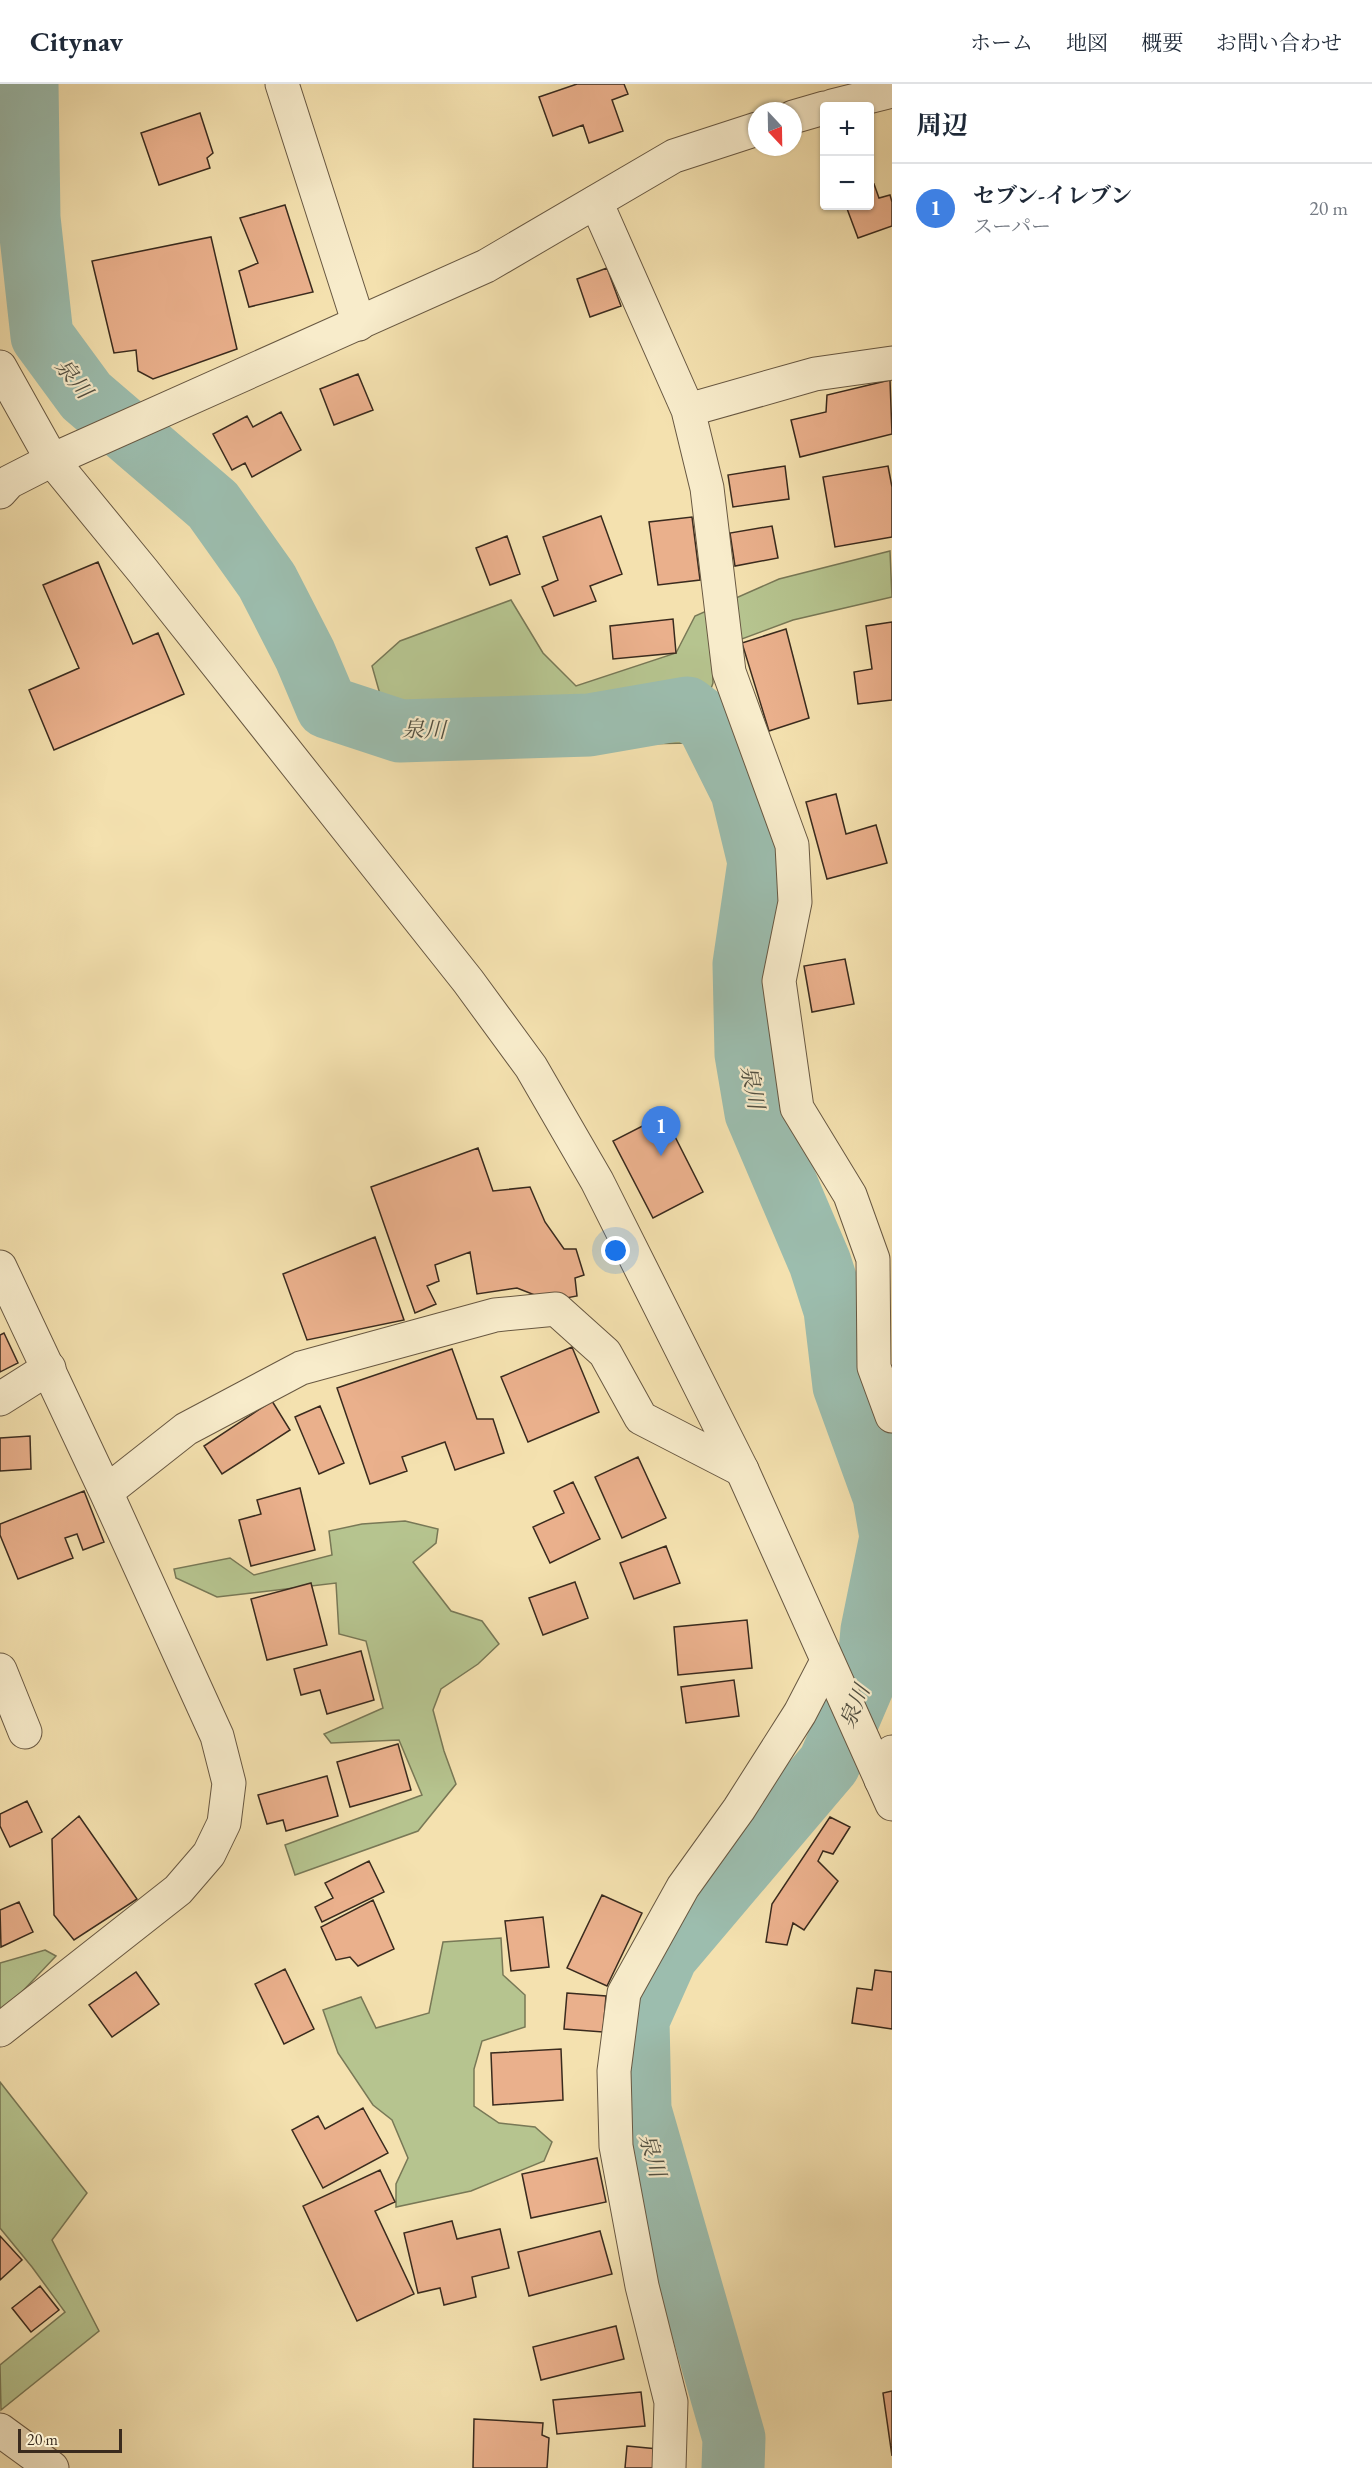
<!DOCTYPE html>
<html lang="ja">
<meta charset="utf-8">
<style>
body{margin:0;font-family:"EB Garamond","Noto Serif JP",serif;background:#f6f6f7;color:#1f2937}
.controls{position:absolute;right:18px;top:18px;display:grid;overflow:hidden;border-radius:6px;box-shadow:0 2px 4px #0004}
.controls button{width:54px;height:54px;display:grid;place-items:center;padding:0;border:0;border-bottom:2px solid #e0e1e3;background:#fff;color:#1f2937;font:30px sans-serif}
.compass{position:absolute;left:748px;top:18px;width:54px;height:54px;border-radius:50%;background:#fff;box-shadow:0 2px 4px #0004;rotate:158deg}
.scale{position:absolute;left:18px;bottom:15px;width:104px;box-sizing:border-box;padding-left:6px;border:3px solid #3a2b1e;border-top:0;font-size:16px;line-height:21px;white-space:nowrap;color:#3a2b1e;-webkit-text-stroke:4px #f8eccb;paint-order:stroke}
.you{position:absolute;left:616px;top:1167px;width:21px;height:21px;margin:-15px;border:4px solid #fff;border-radius:50%;background:#1a73e8;box-shadow:0 0 0 9px #1a73e833}
.badge{display:grid;place-items:center;width:39px;height:39px;border-radius:50%;background:#0b8043;color:#fff;font-size:20px;font-weight:700}
.pin{position:absolute;translate:-50% -50px;filter:drop-shadow(0 2px 3px #0008)}
.pin::after{content:'';position:absolute;top:32px;width:21px;height:18px;background:inherit;clip-path:polygon(0 0,100% 0,50% 100%)}
.list{margin:0;padding:0;list-style:none}
h2{display:flex;justify-content:space-between;align-items:center;height:78px;margin:0;padding:0 24px;font-size:26px}
h2 small{font-size:20px;font-weight:400;color:#747a83}
.list li{display:grid;grid-template-columns:39px 1fr auto;gap:18px;align-items:center;box-sizing:border-box;height:90px;padding:0 24px;border-top:2px solid #e0e1e3}
.list b{display:block;font-size:22px;white-space:nowrap}
.list p{margin:0;font-size:20px;white-space:nowrap;color:#747a83}
.list em{font-size:20px;font-style:normal;color:#747a83}
.map{position:relative;flex:none;width:892px;height:2384px;overflow:hidden}
header{display:flex;align-items:center;gap:36px;box-sizing:border-box;height:84px;padding:0 30px;background:#fff;border-bottom:2px solid #e0e1e3}
header strong{font-size:28px}
nav{display:flex;gap:33px;margin-inline-start:auto;font-size:21px}
main{display:flex}
aside{flex:1;background:#fff}
.map>svg:first-child{display:block}
.green{fill:#b6c48f;stroke:#787856;stroke-width:1.5}
.lines{fill:none;stroke-linecap:round;stroke-linejoin:round}
.river{stroke:#9cbdae;stroke-width:63}
.building{fill:#eab08c;stroke:#3a2b1e;stroke-width:1.5}
.minor-casing{stroke:#685842;stroke-width:35}
.tertiary-casing{stroke:#685842;stroke-width:35}
.minor{stroke:#f8eccb;stroke-width:33}
.tertiary{stroke:#f8eccb;stroke-width:33}
.labels{text-anchor:middle;stroke-width:4.5;stroke-linejoin:round;paint-order:stroke}
.water-label{font-size:22px;font-style:italic;fill:#525042;stroke:#f8eccb}
</style>
<header>
<strong>Citynav</strong>
<nav><a>ホーム</a><a>地図</a><a>概要</a><a>お問い合わせ</a></nav>
</header>
<main>
<div class="map">
<svg width="892" height="2384" viewBox="0 0 892 2384">
<rect width="100%" height="100%" fill="#f4e1af"/>
<filter id="stains"><feTurbulence type="fractalNoise" baseFrequency=".00333" numOctaves="4"/><feColorMatrix values="0 0 0 0 .2 0 0 0 0 .09 0 0 0 0 .02 0 0 0 .5 -.17"/></filter>
<radialGradient id="worn" r=".72"><stop offset=".6" stop-color="#630" stop-opacity="0"/><stop offset="1" stop-color="#630" stop-opacity=".3"/></radialGradient>
<!-- green -->
<path class="green" d="M890,467L892,513L793,536L712,566L713,599L692,659L403,664L387,635L372,582L400,557L511,516L543,569L576,602L676,569L695,532L779,495Z
M405,1437L438,1445L436,1459L413,1478L451,1527L482,1537L499,1560L478,1580L441,1605L433,1626L444,1667L456,1700L418,1747L295,1791L285,1761L422,1711L399,1656L331,1659L324,1650L383,1624L366,1557L339,1550L336,1499L217,1513L176,1494L174,1485L230,1474L254,1491L332,1471L329,1447L362,1440Z
M501,1854L503,1891L525,1911V1943L482,1957L474,1985V2022L499,2039L535,2043L552,2058L544,2077L471,2107L396,2123V2100L408,2074L392,2036L373,2021L338,1969L323,1926L361,1913L376,1944L429,1929L443,1858Z
M45,1866L56,1872L0,1931V1879Z
M0,1998L87,2109L52,2156L99,2247L1,2326L0,2281L65,2228L32,2183L0,2144Z"/>
<g class="lines">
<!-- river -->
<path class="river" d="M27,0L29,134L42,252L86,312L213,421L267,497L305,571L327,623L400,647L589,641L687,624L708,640L742,708L759,778L744,880L746,970L756,1029L820,1179L835,1226L844,1302L884,1412L891,1453L872,1546L868,1589L829,1680L667,1871L638,1936L640,2026L734,2354L733,2384"/>
</g>
<!-- building -->
<path class="building" d="M577,0H624L628,10L612,16L623,47L589,59L583,41L553,52L539,13Z
M200,29L213,69L207,74L210,84L159,101L141,49Z
M874,100L879,114L890,111L892,118V142L858,154L846,122H870V101Z
M285,121L313,208L249,223L239,187L258,179L240,134Z
M211,153L237,265L153,295L138,287L136,266L114,269L92,177Z
M607,184L621,222L590,233L577,195Z
M358,290L373,326L334,341L320,305Z
M890,296L892,350L800,373L791,336L826,328L827,311Z
M281,328L301,366L252,393L245,379L232,386L213,350L247,332L253,343Z
M785,382L789,415L733,423L728,391Z
M888,382L892,403V453L835,463L823,393Z
M601,432L622,490L590,502L596,517L554,532L542,503L558,496L543,453Z
M692,433L700,496L658,501L649,438Z
M772,442L778,474L735,482L730,449Z
M507,452L520,490L490,501L476,464Z
M98,478L133,560L158,549L184,610L54,666L29,606L79,584L43,501Z
M673,535L676,569L613,575L610,542Z
M892,538V616L858,620L854,588L872,585L866,542Z
M786,545L809,634L769,647L742,559Z
M836,710L846,750L876,741L887,779L827,795L806,718Z
M845,875L854,920L812,928L804,882Z
M664,1031L703,1108L653,1134L613,1057Z
M478,1064L493,1107L530,1103L545,1138L564,1165H576L584,1191L575,1194L577,1212L550,1217L517,1204L477,1210L470,1168L435,1181L439,1197L427,1202L436,1220L415,1229L371,1103Z
M375,1153L404,1236L307,1256L283,1190Z
M4,1249L18,1279L0,1288V1251Z
M572,1263L599,1328L528,1358L501,1293Z
M452,1265L477,1335H493L504,1369L455,1386L445,1358L402,1373L407,1387L370,1400L337,1304Z
M272,1317L290,1346L222,1390L204,1362Z
M320,1322L344,1379L319,1390L295,1333Z
M30,1352L31,1385L0,1387V1354Z
M638,1373L666,1434L622,1454L595,1393Z
M573,1398L600,1455L550,1479L533,1443L564,1429L554,1407Z
M300,1404L315,1466L251,1482L239,1436L261,1430L257,1416Z
M84,1407L104,1458L83,1466L77,1450L65,1454L73,1474L18,1495L0,1451V1440Z
M666,1462L680,1499L634,1515L620,1479Z
M575,1498L588,1534L543,1551L529,1514Z
M311,1499L327,1561L267,1576L251,1515Z
M747,1536L752,1584L678,1591L674,1543Z
M361,1567L374,1616L327,1630L320,1606L301,1611L294,1585Z
M734,1596L739,1632L686,1639L681,1603Z
M398,1660L411,1706L350,1723L337,1678Z
M327,1692L338,1732L286,1747L283,1736L267,1740L258,1711Z
M27,1717L42,1748L10,1763L0,1742V1730Z
M79,1732L137,1815L74,1856L54,1831L52,1755Z
M830,1733L850,1743L833,1770L823,1767L818,1777L838,1797L804,1846L793,1839L787,1861L766,1858L772,1820Z
M369,1777L384,1808L322,1838L315,1823L333,1814L325,1799Z
M602,1811L642,1829L607,1902L567,1884Z
M373,1816L394,1865L358,1882L350,1873L336,1876L321,1843Z
M19,1818L33,1848L1,1863L0,1826Z
M543,1833L549,1883L511,1887L505,1837Z
M285,1885L314,1945L284,1960L255,1900Z
M875,1886L892,1888V1945L852,1939L857,1904L872,1906Z
M136,1888L159,1920L112,1953L89,1921Z
M567,1909L606,1912L603,1948L564,1945Z
M561,1965L563,2016L493,2021L491,1969Z
M363,2024L388,2069L323,2104L292,2046L318,2032L325,2045Z
M597,2074L606,2118L531,2134L522,2090Z
M380,2086L395,2118L375,2127L414,2210L357,2237L303,2122Z
M452,2137L457,2155L500,2145L509,2184L472,2193L476,2213L444,2221L440,2204L418,2209L404,2149Z
M600,2147L612,2190L529,2212L518,2168Z
M0,2152L22,2176L0,2196Z
M40,2202L59,2226L31,2248L12,2224Z
M616,2242L624,2275L541,2296L533,2263Z
M892,2307V2372L883,2309Z
M641,2308L645,2342L557,2350L553,2316Z
M474,2335L543,2339L542,2351L549,2354L547,2384H473Z
M627,2362L658,2365L656,2384H625Z"/>
<g class="lines">
<defs>
<path id="minor" d="M282,0L359,240
M596,118L688,326L707,404L729,588L792,761L795,818L779,897L797,1024L850,1111L873,1175L874,1283L892,1332
M688,326L815,290L892,279
M0,408L9,398L52,376
M0,1183L106,1408L217,1652L229,1699L224,1739L209,1770L178,1806L0,1946
M106,1408L186,1345L301,1284L495,1231L556,1225L605,1269L641,1334L742,1386
M0,1586L25,1648
M881,1696L892,1668
M0,2346L52,2384
M669,2384L671,2318L642,2202L616,2062L614,1987L624,1909L683,1803L739,1725L800,1629L827,1577"/>
<path id="tertiary" d="M832,22L892,7
M793,33L824,24
M0,283L52,376L143,487L468,897L531,983L597,1097L742,1386L892,1720
M52,376L486,182L674,72L757,45
M0,1315L49,1284"/>
</defs>
<!-- minor casing -->
<use href="#minor" class="minor-casing"/>
<!-- tertiary casing -->
<use href="#tertiary" class="tertiary-casing"/>
<!-- minor -->
<use href="#minor" class="minor"/>
<!-- tertiary -->
<use href="#tertiary" class="tertiary"/>
</g>
<g class="labels">
<!-- water labels -->
<g class="water-label">
<text transform="translate(74 294) rotate(51)" y="8">泉川</text>
<text transform="translate(424 645) rotate(1)" y="8">泉川</text>
<text transform="translate(753 1003) rotate(79)" y="8">泉川</text>
<text transform="translate(854 1622) rotate(-67)" y="8">泉川</text>
<text transform="translate(653 2071) rotate(74)" y="8">泉川</text>
</g>
</g>
<rect width="100%" height="100%" filter="url(#stains)"/>
<rect width="100%" height="100%" fill="url(#worn)"/>
</svg>
<div class="controls">
<button>+</button>
<button>−</button>
</div>
<svg class="compass" viewBox="-18 -18 36 36"><path d="M0-13l5 13h-10z" fill="#e53935"/><path d="M0 13l5-13h-10z" fill="#747a83"/></svg>
<div class="scale">20 m</div>
<div class="you"></div>
<div class="pin badge" style="left:661px;top:1072px;background:#3f7fe0">1</div>
</div>
<aside>
<h2>周辺<small></small></h2>
<ul class="list">
<li><span class="badge" style="background:#3f7fe0">1</span><div><b>セブン-イレブン</b><p>スーパー</p></div><em>20 m</em></li>
</ul>
</aside>
</main>
